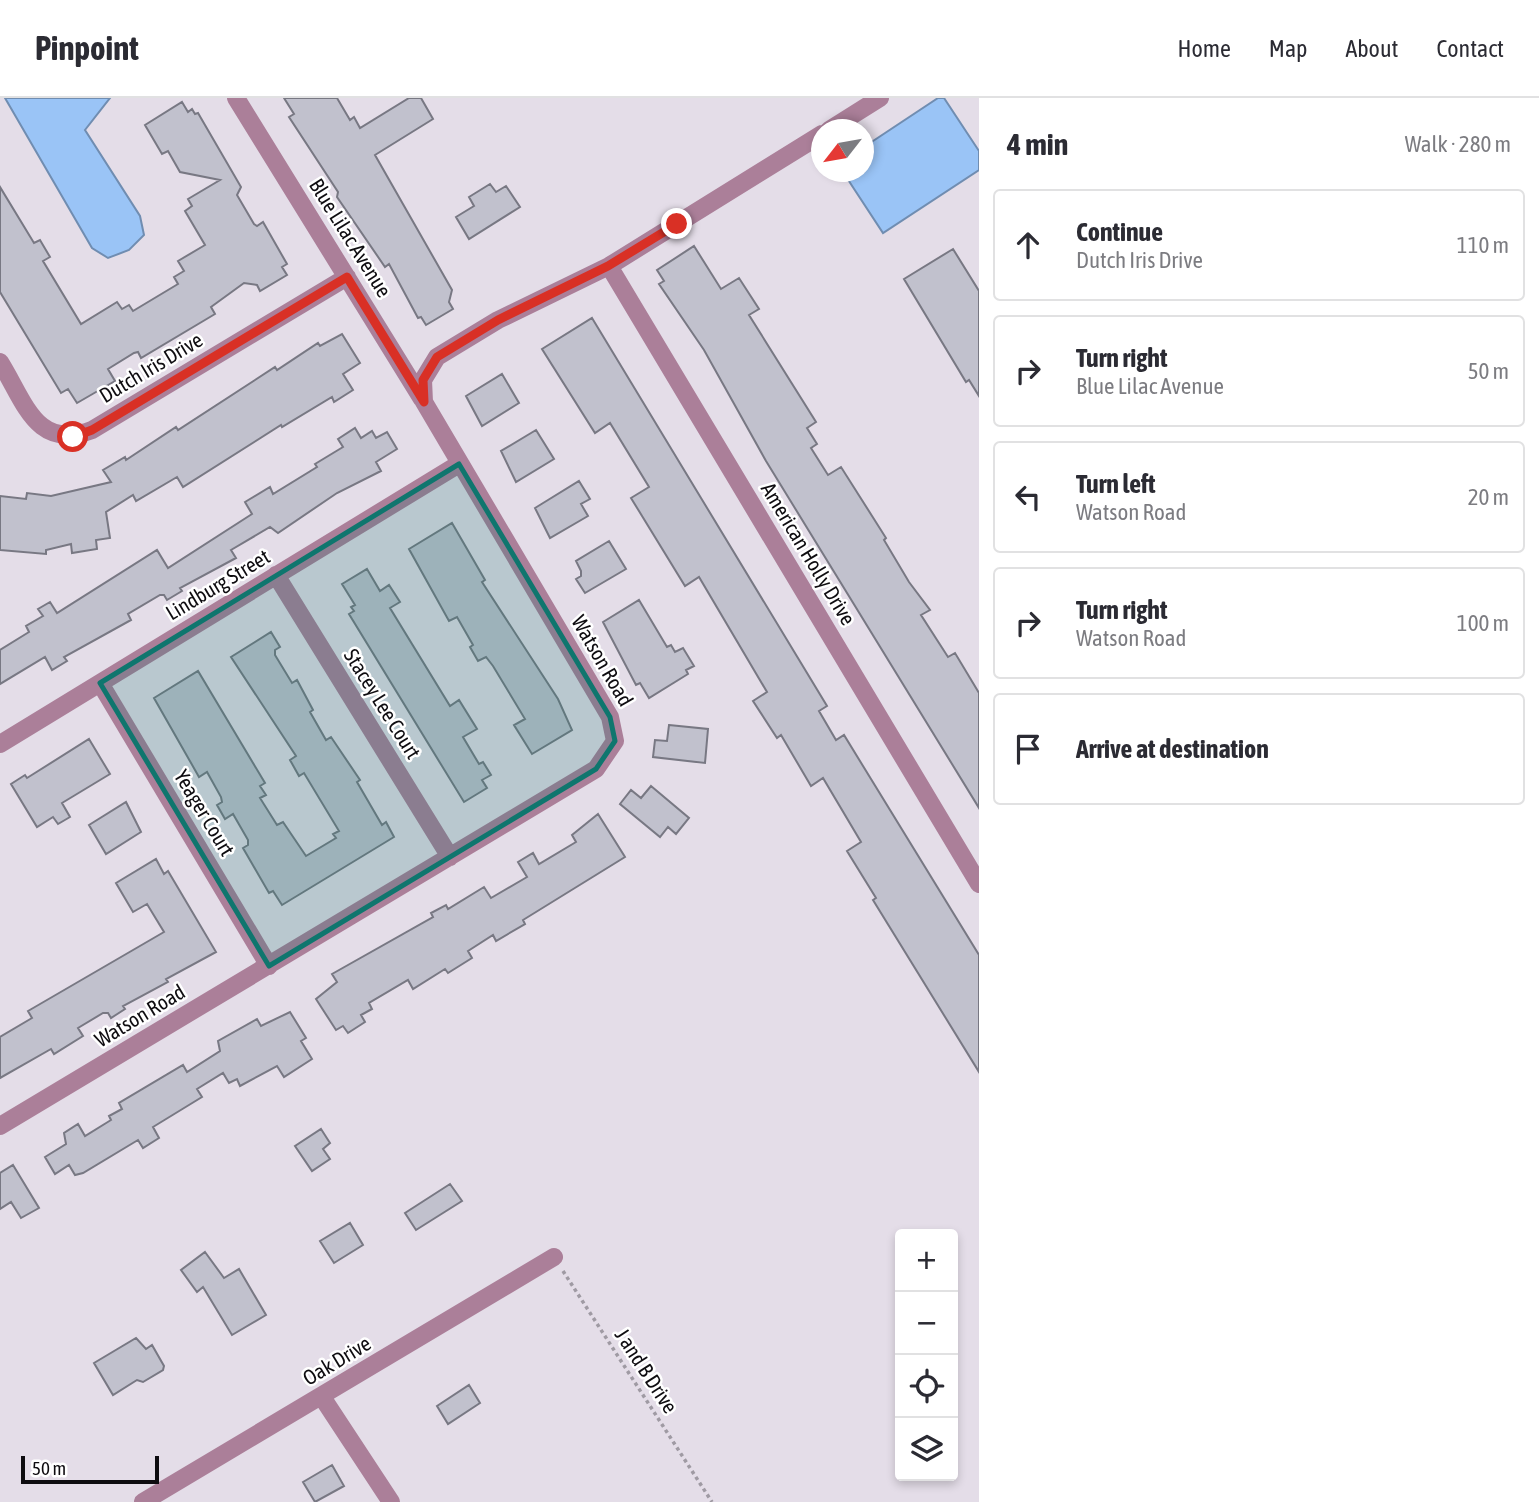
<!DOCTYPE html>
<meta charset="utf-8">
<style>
body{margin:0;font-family:"Asap Condensed",sans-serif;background:#f2f2f3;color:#2b2b33}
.controls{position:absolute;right:21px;bottom:21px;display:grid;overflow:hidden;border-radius:7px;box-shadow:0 4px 10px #0003}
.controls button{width:63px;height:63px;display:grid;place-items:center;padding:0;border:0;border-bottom:2px solid #e1e1e2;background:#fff;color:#2b2b33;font:35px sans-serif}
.compass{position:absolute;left:811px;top:21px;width:63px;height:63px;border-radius:50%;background:#fff;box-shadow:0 4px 10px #0003;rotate:239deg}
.scale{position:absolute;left:21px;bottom:18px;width:138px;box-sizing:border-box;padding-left:7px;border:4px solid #0e0c10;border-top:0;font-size:19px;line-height:24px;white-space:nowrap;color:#0e0c10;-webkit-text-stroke:5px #fff;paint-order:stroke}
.stop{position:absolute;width:21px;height:21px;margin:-16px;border:5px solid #d93025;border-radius:50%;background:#fff}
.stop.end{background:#d93025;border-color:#fff;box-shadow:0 2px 7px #0008}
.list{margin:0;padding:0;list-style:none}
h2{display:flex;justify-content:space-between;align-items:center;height:91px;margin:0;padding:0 28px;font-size:30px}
h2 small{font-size:23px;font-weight:400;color:#7c7c81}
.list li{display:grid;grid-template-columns:46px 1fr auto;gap:21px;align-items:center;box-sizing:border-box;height:112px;margin:0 14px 14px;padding:0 14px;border:2px solid #e1e1e2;border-radius:7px}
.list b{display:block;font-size:26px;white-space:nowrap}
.list p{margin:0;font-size:23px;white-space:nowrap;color:#7c7c81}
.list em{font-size:23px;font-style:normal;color:#7c7c81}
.icon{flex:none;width:38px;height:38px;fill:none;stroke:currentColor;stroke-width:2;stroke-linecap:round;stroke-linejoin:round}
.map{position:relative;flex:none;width:979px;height:1404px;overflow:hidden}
header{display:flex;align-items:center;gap:42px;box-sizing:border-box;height:98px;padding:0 35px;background:#fff;border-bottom:2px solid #e1e1e2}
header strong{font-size:33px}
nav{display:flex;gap:38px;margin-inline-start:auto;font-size:24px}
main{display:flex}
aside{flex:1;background:#fff}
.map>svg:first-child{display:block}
.water{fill:#9ac4f6;stroke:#708db1;stroke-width:2}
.building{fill:#c1c1cd;stroke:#787883;stroke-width:2}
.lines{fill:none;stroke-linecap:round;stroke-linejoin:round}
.path{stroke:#9f9aa3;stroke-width:3.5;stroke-dasharray:3.5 3.5;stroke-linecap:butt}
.minor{stroke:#ab7f99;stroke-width:18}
.route{stroke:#d93025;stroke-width:9}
.marked{fill:#0f766e;fill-opacity:0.2;stroke:#0f766e;stroke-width:5;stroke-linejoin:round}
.labels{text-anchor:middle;stroke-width:5;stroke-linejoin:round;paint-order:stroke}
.street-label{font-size:21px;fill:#0e0c10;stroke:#fff}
</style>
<header>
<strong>Pinpoint</strong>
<nav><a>Home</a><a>Map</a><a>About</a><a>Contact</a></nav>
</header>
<main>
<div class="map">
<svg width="979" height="1404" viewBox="0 0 979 1404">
<rect width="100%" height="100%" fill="#e4dde8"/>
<!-- water -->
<path class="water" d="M5,0H110L85,32L140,118L144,137L129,152L108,160L92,150Z
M938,0H944L979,53V72L883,135L843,74H864V49Z"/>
<!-- building -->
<path class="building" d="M284,0H337L350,22L354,19L360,30L409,0H421L433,21L375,57L452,192L449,204L453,211L426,227L421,219L418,220L389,166L385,169L337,99L338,94L289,19L294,16Z
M182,4L188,14L192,11L195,16L198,15L241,89L237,97L254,126L257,128L263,124L287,166L282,169L287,177L260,193L257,187L244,185L211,209L215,216L141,260L138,254L134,255L108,271L115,283L77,305L68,291L61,295L0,194V89L34,145L40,142L50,159L43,163L81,226L117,204L122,211L129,207L133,213L178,186L174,179L184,173L178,163L205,147L185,113L192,108L188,101L220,82L180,74L168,53L162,56L145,27Z
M490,86L496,94L506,88L520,109L469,141L456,119L474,108L469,99Z
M694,148L721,191L739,180L759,211L749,217L816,324L807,330L817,346L811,350L828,377L841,369L886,440L884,442L909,484L930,512L921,517L948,559L955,555L979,595V710L766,363L704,252L659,186L664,183L657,172Z
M953,151L979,193V298L969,282L966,284L904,181Z
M592,220L827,608L819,613L836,642L844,637L979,857V974L873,802L876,800L847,753L861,744L823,680L811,688L781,637L777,640L753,603L767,594L699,479L685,488L631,400L649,389L610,325L595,335L542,251Z
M342,236L360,265L343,276L353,292L334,304L332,299L282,329L281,327L183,389L177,379L136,403L133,397L106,414L110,440L96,442L97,451L72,455L71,446L46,452V456L0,452V398L26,401L27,395L51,398L111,384L103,372L125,359L126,362L176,329L178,332L275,269L277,272L318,245L320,248Z
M502,276L519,305L482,328L466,298Z
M355,330L361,340L372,333L376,340L387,334L397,351L376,364L381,373L337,395L278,435L270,429L231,452L236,460L180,490L182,493L167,502L164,497H160L128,516L131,522L64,559L67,563L52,572L45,559L0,586V552L29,534L26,528L43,518L38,511L50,504L57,515L157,452L168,470L252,416L245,404L270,389L273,396L317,369L315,366L343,349L338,341Z
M536,332L554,361L516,384L501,353Z
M579,383L590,401L581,406L588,418L550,440L535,410Z
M452,425L485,482L482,484L558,601L572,632L532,656L514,627L525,621L493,568L486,559L478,563L470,549L473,547L457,519L449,523L409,451Z
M609,443L626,471L585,495L576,481L581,478V473L576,463Z
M367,471L380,493L389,487L400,504L390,510L450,608L459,602L477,631L463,639L479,666L483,664L491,677L482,682L487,690L464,704L349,516L354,513L351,509L355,507L342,486Z
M639,502L667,549L671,547L675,554L683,550L694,568L686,572L688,576L649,600L640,585L636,587L603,524Z
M271,534L280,549L275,552V557L292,585L297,582L313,612L310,614L326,642L331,639L360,682L357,684L382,727L386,724L394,739L282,807L273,793L269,795L243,750L248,747V742L233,716L225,721L217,707L222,704L221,699L207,674L199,679L154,600L198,573L265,685L260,688L266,697L260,700L277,727L283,724L306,758L336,740L333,736L339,733L304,675L299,678L290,662L296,658L231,559Z
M669,627L708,631L705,665L653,659L655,642L667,643Z
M89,641L110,676L62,705L70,719L58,726L53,719L37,729L11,686L25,677L27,680Z
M651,688L689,720L676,736L668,729L660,739L620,706L631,692L641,700Z
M126,704L141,734L106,756L89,727Z
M598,716L625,759L523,822L525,826L496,843L493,837L468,853L472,860L448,875L445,871L413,891L408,882L369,905L372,911L361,917L365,924L348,935L343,928L336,932L316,901L337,884L332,876L433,819L431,815L446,807L448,811L484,789L491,800L527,779L518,764L533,755L539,766L576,744L572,737Z
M156,761L164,776L168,773L216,854L166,881L168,884L123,908L125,911L111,920L108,915H103L78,930L83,938L54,956L51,951L0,980V939L32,920L28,913L164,834L147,806L133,814L116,785Z
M290,914L306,940L301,943L312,961L284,979L277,968L240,988L237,981L229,985L223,975L197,991L202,999L153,1029L159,1040L143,1050L138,1042L83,1075L75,1077L69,1067L55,1076L45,1059L66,1046L64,1035L78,1026L85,1038L111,1022L109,1018L122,1011L119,1005L183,967L187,974L220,953L218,943L257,921L261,928Z
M321,1031L330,1045L323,1051L330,1061L312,1073L295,1048Z
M13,1067L39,1110L21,1120L11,1104L0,1111V1075Z
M450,1086L462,1103L416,1132L405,1115Z
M350,1125L363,1147L334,1165L320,1143Z
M205,1154L224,1180L239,1171L266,1217L232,1237L203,1189L197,1194L181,1172Z
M136,1240L146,1251L152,1247L164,1268L163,1272L143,1284L137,1282L113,1297L94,1265Z
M469,1287L480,1305L448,1326L437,1308Z
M332,1367L344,1388L315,1404L303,1384Z"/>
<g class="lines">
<!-- path -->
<path class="path" d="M563,1173L712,1404"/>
<!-- minor -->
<path class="minor" d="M236,0L422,301
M829,32L880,0
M609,168L979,786
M0,264C25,304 36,353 92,332L347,179
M276,477L450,759
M100,585L269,868
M0,646L459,366
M0,1028L596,671L615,643L610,619L424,304L423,282L437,259L498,222L609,168L822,36
M322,1299L391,1404
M143,1404L554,1159"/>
</g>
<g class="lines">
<!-- route -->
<path class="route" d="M73,339L92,332L347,179L424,304L423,282L437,259L498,222L608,168L677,126"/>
</g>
<!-- marked area -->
<path class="marked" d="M459,366L610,619L615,643L596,671L269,868L100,585Z"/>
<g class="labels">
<!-- street labels -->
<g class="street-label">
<text transform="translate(350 140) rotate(58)" y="7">Blue Lilac Avenue</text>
<text transform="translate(151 270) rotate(-31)" y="7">Dutch Iris Drive</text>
<text transform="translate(808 456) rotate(59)" y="7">American Holly Drive</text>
<text transform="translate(218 487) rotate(-31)" y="7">Lindburg Street</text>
<text transform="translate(602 563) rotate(60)" y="7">Watson Road</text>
<text transform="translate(382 606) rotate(58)" y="7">Stacey Lee Court</text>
<text transform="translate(204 715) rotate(59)" y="7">Yeager Court</text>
<text transform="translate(140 918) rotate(-31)" y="7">Watson Road</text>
<text transform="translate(337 1263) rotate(-31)" y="7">Oak Drive</text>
<text transform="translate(646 1273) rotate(57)" y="7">J and B Drive</text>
</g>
</g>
</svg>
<div class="controls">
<button>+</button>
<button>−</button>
<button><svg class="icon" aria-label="locate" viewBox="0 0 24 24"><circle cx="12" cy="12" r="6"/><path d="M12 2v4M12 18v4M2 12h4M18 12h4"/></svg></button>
<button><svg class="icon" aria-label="layers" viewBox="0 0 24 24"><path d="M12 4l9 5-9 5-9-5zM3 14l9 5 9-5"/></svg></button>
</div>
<svg class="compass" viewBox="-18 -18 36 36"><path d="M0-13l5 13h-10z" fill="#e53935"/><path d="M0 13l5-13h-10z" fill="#7c7c81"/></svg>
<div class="scale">50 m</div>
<div class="stop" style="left:73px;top:339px"></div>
<div class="stop end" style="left:677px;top:126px"></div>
</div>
<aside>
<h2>4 min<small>Walk · 280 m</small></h2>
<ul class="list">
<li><svg class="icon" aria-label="ahead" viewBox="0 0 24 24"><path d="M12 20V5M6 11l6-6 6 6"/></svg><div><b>Continue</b><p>Dutch Iris Drive</p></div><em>110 m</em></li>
<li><svg class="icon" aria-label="right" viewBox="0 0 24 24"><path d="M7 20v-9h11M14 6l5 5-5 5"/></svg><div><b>Turn right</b><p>Blue Lilac Avenue</p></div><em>50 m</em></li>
<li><svg class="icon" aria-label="left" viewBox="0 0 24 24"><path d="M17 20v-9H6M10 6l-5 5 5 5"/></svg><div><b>Turn left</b><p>Watson Road</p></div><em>20 m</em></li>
<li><svg class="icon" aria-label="right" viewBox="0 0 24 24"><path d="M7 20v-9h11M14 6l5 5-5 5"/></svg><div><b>Turn right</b><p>Watson Road</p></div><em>100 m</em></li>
<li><svg class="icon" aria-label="arrive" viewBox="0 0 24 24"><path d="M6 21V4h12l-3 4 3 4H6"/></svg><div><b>Arrive at destination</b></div></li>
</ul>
</aside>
</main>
